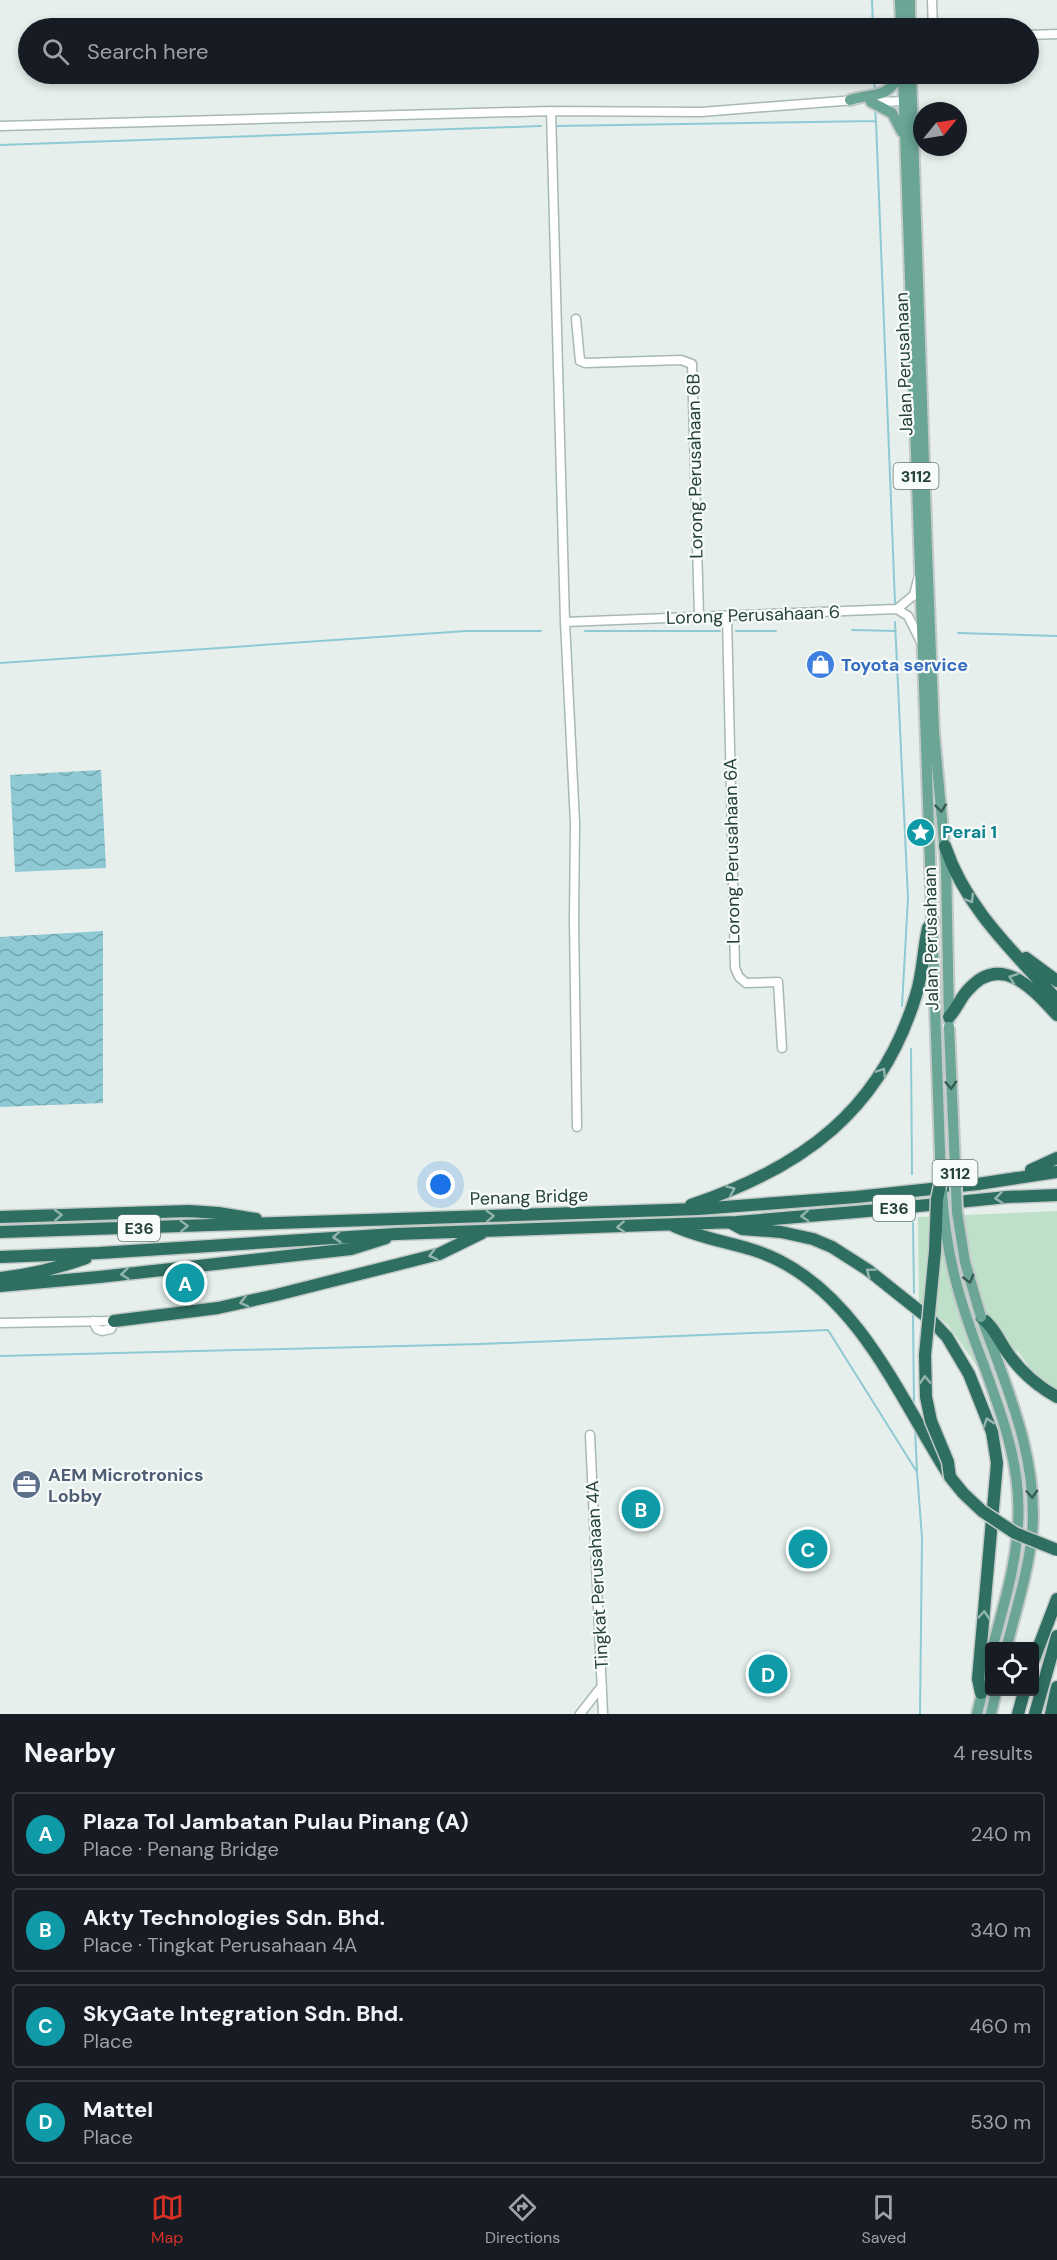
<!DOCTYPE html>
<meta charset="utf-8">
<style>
body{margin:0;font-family:"DM Sans",sans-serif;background:#242831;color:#f1f3f6}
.controls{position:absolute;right:18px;bottom:18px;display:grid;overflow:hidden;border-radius:6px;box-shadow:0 3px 9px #0003}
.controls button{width:54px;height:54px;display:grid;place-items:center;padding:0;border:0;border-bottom:2px solid #363941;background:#171b24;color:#f1f3f6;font:30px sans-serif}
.compass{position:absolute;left:913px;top:102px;width:54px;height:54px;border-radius:50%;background:#171b24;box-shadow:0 3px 9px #0003;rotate:60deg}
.you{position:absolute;left:441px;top:1185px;width:21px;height:21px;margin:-15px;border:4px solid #fff;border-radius:50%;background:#1a73e8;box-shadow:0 0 0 9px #1a73e833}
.badge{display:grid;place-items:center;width:39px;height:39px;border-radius:50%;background:#d93025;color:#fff;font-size:20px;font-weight:700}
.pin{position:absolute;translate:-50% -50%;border:3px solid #fff;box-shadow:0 2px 6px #0006}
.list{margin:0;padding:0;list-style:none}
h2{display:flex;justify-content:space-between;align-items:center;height:78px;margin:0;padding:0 24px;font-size:26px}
h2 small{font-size:20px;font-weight:400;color:#9ea1a6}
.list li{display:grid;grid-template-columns:39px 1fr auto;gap:18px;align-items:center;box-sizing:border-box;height:84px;margin:0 12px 12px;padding:0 12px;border:2px solid #363941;border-radius:6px}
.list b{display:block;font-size:22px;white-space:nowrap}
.list p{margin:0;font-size:20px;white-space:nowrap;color:#9ea1a6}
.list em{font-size:20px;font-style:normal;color:#9ea1a6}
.icon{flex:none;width:33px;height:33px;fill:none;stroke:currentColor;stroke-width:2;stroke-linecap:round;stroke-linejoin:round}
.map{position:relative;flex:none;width:1057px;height:1714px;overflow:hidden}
.search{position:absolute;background:#171b24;box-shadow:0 3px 9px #0003;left:18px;right:18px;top:18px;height:66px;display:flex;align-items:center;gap:15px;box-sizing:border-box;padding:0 21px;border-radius:33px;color:#9ea1a6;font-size:22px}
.sheet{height:462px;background:#171b24}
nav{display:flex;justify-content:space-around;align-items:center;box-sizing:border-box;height:84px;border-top:2px solid #363941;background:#171b24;font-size:16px;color:#9ea1a6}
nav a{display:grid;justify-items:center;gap:3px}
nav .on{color:#d93025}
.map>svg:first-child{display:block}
.green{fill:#bfe0c8}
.water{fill:url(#water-waves)}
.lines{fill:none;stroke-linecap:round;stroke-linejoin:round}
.stream{stroke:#8ec9d4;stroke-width:2}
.minor-casing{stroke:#a8b8b2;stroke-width:11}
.major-casing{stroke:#c2cac8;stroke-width:14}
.highway-casing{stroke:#c2cac8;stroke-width:15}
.minor{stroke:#fff;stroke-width:8}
.major{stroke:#6aa596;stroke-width:10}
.highway{stroke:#2f6f62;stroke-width:12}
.major-bridge-casing{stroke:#c2cac8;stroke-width:14;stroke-linecap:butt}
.highway-bridge-casing{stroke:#c2cac8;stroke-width:15;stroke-linecap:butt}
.major-bridge{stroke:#6aa596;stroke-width:10}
.highway-bridge{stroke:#2f6f62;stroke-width:12}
.oneway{stroke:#365b51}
.oneway2{stroke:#93b5ae}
.labels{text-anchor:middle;stroke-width:4.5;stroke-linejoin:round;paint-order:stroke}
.shield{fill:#f7fbf9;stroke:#637a73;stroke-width:1.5}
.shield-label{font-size:16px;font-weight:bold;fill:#24423a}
.street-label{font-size:18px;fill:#24423a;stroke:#f7fbf9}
.shop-label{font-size:18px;font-weight:bold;fill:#366cbe;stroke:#f7fbf9;text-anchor:start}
.culture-label{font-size:18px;font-weight:bold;fill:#0d838f;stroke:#f7fbf9;text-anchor:start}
.service-label{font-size:18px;font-weight:bold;fill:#4e5e75;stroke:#f7fbf9;text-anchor:start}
</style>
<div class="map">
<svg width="1057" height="1714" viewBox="0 0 1057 1714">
<defs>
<pattern id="water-waves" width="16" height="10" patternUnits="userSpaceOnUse" patternTransform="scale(1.5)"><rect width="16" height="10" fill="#8ec9d4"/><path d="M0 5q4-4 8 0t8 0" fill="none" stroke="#74a5ad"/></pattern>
</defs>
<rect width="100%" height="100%" fill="#e6efeb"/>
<!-- green -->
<path class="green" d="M1057,1211V1390C1040,1380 1029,1368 1018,1351L977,1366L948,1325L919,1301L918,1217Z"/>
<!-- water -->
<path class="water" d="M101,770L106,868L15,872L10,775Z
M103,931V1103L0,1107V937Z"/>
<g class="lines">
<!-- stream -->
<path class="stream" d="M872,0L873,28
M874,74L875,92
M875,109L876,121
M556,126L876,121L895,603
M0,145L541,126
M895,622L908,898L902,1006
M852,630L896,631
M585,631H720
M736,631H776
M958,633L1057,636
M0,663L466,631H541
M911,1049L912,1174
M913,1223L914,1293
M913,1315L914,1405
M0,1356L481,1344L828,1330L917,1472L922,1538L920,1714
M915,1429L917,1471"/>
<defs>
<path id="minor" d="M932,0L933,28
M1028,35L1057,34
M873,102L909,101
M551,111L565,622L575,823L574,921L577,1127
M0,126L551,111L701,112L855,100
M576,319L580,361L585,363L681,360L692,364L699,616
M897,609L914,595L918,579
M727,616L735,968L739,977L746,983L778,982L782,1048
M565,622L897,609L908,616L921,642
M0,1323L114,1321L111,1329L102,1331L97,1329L93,1321
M590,1435L603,1714
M580,1714L602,1686"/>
<path id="major" d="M900,0L901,28
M910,0V28
M903,74L941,1181
M911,74L927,552L934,732L946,864L949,1020
M850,100C877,92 885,100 901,74
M871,102L892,113L902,132
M982,1319C1007,1388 1039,1459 1032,1535C1028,1572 1016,1610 1007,1646
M983,1363C1002,1415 1022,1468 1018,1524C1016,1566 1003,1607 993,1646
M977,1714L990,1660
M991,1714L996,1692"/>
<path id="highway" d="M945,846C966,909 1014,952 1057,1000
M1026,958L1057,981
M949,1017C957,1009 960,998 968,990C1001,952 1033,989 1057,1015
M1031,1170L1057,1158
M691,1205C802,1168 881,1111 916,995C923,973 923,950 928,928L933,921
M0,1217L189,1211L218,1213L256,1219
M731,1223L742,1229L781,1232L813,1239L832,1247L868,1270L932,1321L947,1337L969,1374L992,1432L997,1463L978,1679L981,1693
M672,1225C707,1242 746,1243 780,1261C862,1303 902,1402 950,1477
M0,1232L698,1209L856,1197L978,1184L1057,1172
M0,1257L99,1253L396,1234L737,1222L879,1210L1007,1197L1057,1195
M0,1278C30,1275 58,1268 86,1258
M0,1286L99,1277L351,1249L386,1238
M981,1317C993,1326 999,1340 1007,1352C1020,1371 1037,1386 1057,1397
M114,1321L218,1308L276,1295L439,1254L482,1233
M1034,1659L1057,1599
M1018,1714L1024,1692
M1035,1714L1057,1636
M1051,1714L1057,1687"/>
</defs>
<!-- minor casing -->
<use href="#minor" class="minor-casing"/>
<!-- major casing -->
<use href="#major" class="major-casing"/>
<!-- highway casing -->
<use href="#highway" class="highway-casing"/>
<!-- minor -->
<use href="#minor" class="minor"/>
<!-- major -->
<use href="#major" class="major"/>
<!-- highway -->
<use href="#highway" class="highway"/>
<defs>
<path id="major-bridge" d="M949,1027L957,1212L965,1262L981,1317
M942,1192C946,1257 960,1303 983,1363"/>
<path id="highway-bridge" d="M941,1181L937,1199L935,1251L925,1355L926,1397L931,1421L948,1462L950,1477L963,1493L982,1511L1015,1533L1057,1550"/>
</defs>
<!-- major-bridge casing -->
<use href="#major-bridge" class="major-bridge-casing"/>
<!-- highway-bridge casing -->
<use href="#highway-bridge" class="highway-bridge-casing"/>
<!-- major-bridge -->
<use href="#major-bridge" class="major-bridge"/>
<!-- highway-bridge -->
<use href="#highway-bridge" class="highway-bridge"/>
</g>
<!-- one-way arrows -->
<defs><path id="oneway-chevron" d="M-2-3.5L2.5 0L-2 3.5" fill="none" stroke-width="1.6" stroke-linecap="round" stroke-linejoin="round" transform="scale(1.5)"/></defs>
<g class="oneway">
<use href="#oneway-chevron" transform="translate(941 808) rotate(84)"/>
<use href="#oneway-chevron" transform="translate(951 1085) rotate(88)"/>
<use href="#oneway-chevron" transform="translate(969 1279) rotate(75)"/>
<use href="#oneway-chevron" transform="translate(1032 1494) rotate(87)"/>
</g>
<g class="oneway2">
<use href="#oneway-chevron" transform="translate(970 899) rotate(58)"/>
<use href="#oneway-chevron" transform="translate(1013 978) rotate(-160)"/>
<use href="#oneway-chevron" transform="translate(882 1072) rotate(-57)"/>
<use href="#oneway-chevron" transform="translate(731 1190) rotate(-23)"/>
<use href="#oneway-chevron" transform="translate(999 1198) rotate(174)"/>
<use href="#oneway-chevron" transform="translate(58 1215) rotate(-2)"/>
<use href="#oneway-chevron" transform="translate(490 1216) rotate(-2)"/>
<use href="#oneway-chevron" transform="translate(805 1216) rotate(176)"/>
<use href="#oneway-chevron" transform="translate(184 1226) rotate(-2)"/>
<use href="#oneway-chevron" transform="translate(621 1227) rotate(177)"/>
<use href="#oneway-chevron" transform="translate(337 1237) rotate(177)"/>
<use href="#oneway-chevron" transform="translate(433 1255) rotate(165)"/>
<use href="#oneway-chevron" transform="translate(870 1272) rotate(-143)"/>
<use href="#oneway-chevron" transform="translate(125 1274) rotate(174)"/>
<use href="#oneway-chevron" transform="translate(244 1302) rotate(167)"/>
<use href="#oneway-chevron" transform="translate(925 1380) rotate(-93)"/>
<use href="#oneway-chevron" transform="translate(988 1422) rotate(-109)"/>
<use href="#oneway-chevron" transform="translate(984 1615) rotate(-85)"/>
</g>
<!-- icons -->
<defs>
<symbol id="shop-disc" viewBox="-11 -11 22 22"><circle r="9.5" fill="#3f7fe0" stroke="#f7fbf9"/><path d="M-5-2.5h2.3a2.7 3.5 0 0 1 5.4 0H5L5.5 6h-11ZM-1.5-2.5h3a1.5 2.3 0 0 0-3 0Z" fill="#fff"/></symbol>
<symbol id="sight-disc" viewBox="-11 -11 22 22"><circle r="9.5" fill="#0f9aa8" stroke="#f7fbf9"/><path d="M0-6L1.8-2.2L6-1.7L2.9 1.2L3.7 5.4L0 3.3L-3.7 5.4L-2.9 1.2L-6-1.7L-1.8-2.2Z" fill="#fff"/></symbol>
<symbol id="office-disc" viewBox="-11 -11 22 22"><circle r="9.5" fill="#5c6f8a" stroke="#f7fbf9"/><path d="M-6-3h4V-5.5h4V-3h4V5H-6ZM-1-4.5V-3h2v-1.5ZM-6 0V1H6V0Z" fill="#fff"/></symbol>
</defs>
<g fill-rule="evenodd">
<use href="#shop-disc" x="804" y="648" width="33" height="33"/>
<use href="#sight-disc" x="904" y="816" width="33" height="33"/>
<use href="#office-disc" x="10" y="1468" width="33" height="33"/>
</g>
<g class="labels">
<!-- shield labels -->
<g class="shield">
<rect x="893.5" y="463" width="45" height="26" rx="4.5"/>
<rect x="932.5" y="1160" width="45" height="26" rx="4.5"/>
<rect x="873" y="1195" width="42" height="26" rx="4.5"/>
<rect x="118" y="1215" width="42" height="26" rx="4.5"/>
</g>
<g class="shield-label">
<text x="916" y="482">3112</text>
<text x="955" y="1179">3112</text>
<text x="894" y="1214">E36</text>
<text x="139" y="1234">E36</text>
</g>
<!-- street labels -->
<g class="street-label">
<text transform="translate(904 364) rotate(-92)" y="6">Jalan Perusahaan</text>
<text transform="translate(695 466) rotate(-91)" y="6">Lorong Perusahaan 6B</text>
<text transform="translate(753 615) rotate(-2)" y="6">Lorong Perusahaan 6</text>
<text transform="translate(732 851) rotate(-91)" y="6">Lorong Perusahaan 6A</text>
<text transform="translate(931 939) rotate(-91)" y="6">Jalan Perusahaan</text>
<text transform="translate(529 1197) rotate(-2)" y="6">Penang Bridge</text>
<text transform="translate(597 1575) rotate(-93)" y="6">Tingkat Perusahaan 4A</text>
</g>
<!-- shop labels -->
<g class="shop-label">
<text x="841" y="671">Toyota service</text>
</g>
<!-- culture labels -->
<g class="culture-label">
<text x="942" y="838">Perai 1</text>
</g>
<!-- service labels -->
<g class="service-label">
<text x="48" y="1481">AEM Microtronics<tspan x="48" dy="21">Lobby</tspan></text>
</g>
</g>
</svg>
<div class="controls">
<button><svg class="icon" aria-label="locate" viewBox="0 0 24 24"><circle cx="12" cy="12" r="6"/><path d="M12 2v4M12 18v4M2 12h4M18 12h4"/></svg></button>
</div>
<svg class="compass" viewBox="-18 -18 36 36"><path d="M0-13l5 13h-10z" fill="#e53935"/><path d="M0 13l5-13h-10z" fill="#9ea1a6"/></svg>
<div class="you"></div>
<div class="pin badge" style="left:185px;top:1283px;background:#0f9aa8">A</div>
<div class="pin badge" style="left:641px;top:1509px;background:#0f9aa8">B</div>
<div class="pin badge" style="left:808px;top:1549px;background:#0f9aa8">C</div>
<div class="pin badge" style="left:768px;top:1674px;background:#0f9aa8">D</div>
<div class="search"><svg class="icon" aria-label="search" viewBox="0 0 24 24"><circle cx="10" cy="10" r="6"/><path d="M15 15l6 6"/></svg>Search here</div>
</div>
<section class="sheet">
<h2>Nearby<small>4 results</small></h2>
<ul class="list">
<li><span class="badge" style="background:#0f9aa8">A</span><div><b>Plaza Tol Jambatan Pulau Pinang (A)</b><p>Place · Penang Bridge</p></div><em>240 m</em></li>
<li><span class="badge" style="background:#0f9aa8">B</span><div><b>Akty Technologies Sdn. Bhd.</b><p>Place · Tingkat Perusahaan 4A</p></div><em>340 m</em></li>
<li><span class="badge" style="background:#0f9aa8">C</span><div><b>SkyGate Integration Sdn. Bhd.</b><p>Place</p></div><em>460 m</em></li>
<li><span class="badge" style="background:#0f9aa8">D</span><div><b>Mattel</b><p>Place</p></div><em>530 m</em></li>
</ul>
</section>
<nav>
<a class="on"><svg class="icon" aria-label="map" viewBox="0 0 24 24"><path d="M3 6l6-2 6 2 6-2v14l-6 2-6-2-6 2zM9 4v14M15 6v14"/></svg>Map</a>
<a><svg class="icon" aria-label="directions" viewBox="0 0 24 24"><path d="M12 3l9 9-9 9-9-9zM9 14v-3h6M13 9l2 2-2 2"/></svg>Directions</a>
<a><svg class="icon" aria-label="saved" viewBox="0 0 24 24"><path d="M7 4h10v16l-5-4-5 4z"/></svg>Saved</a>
</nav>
